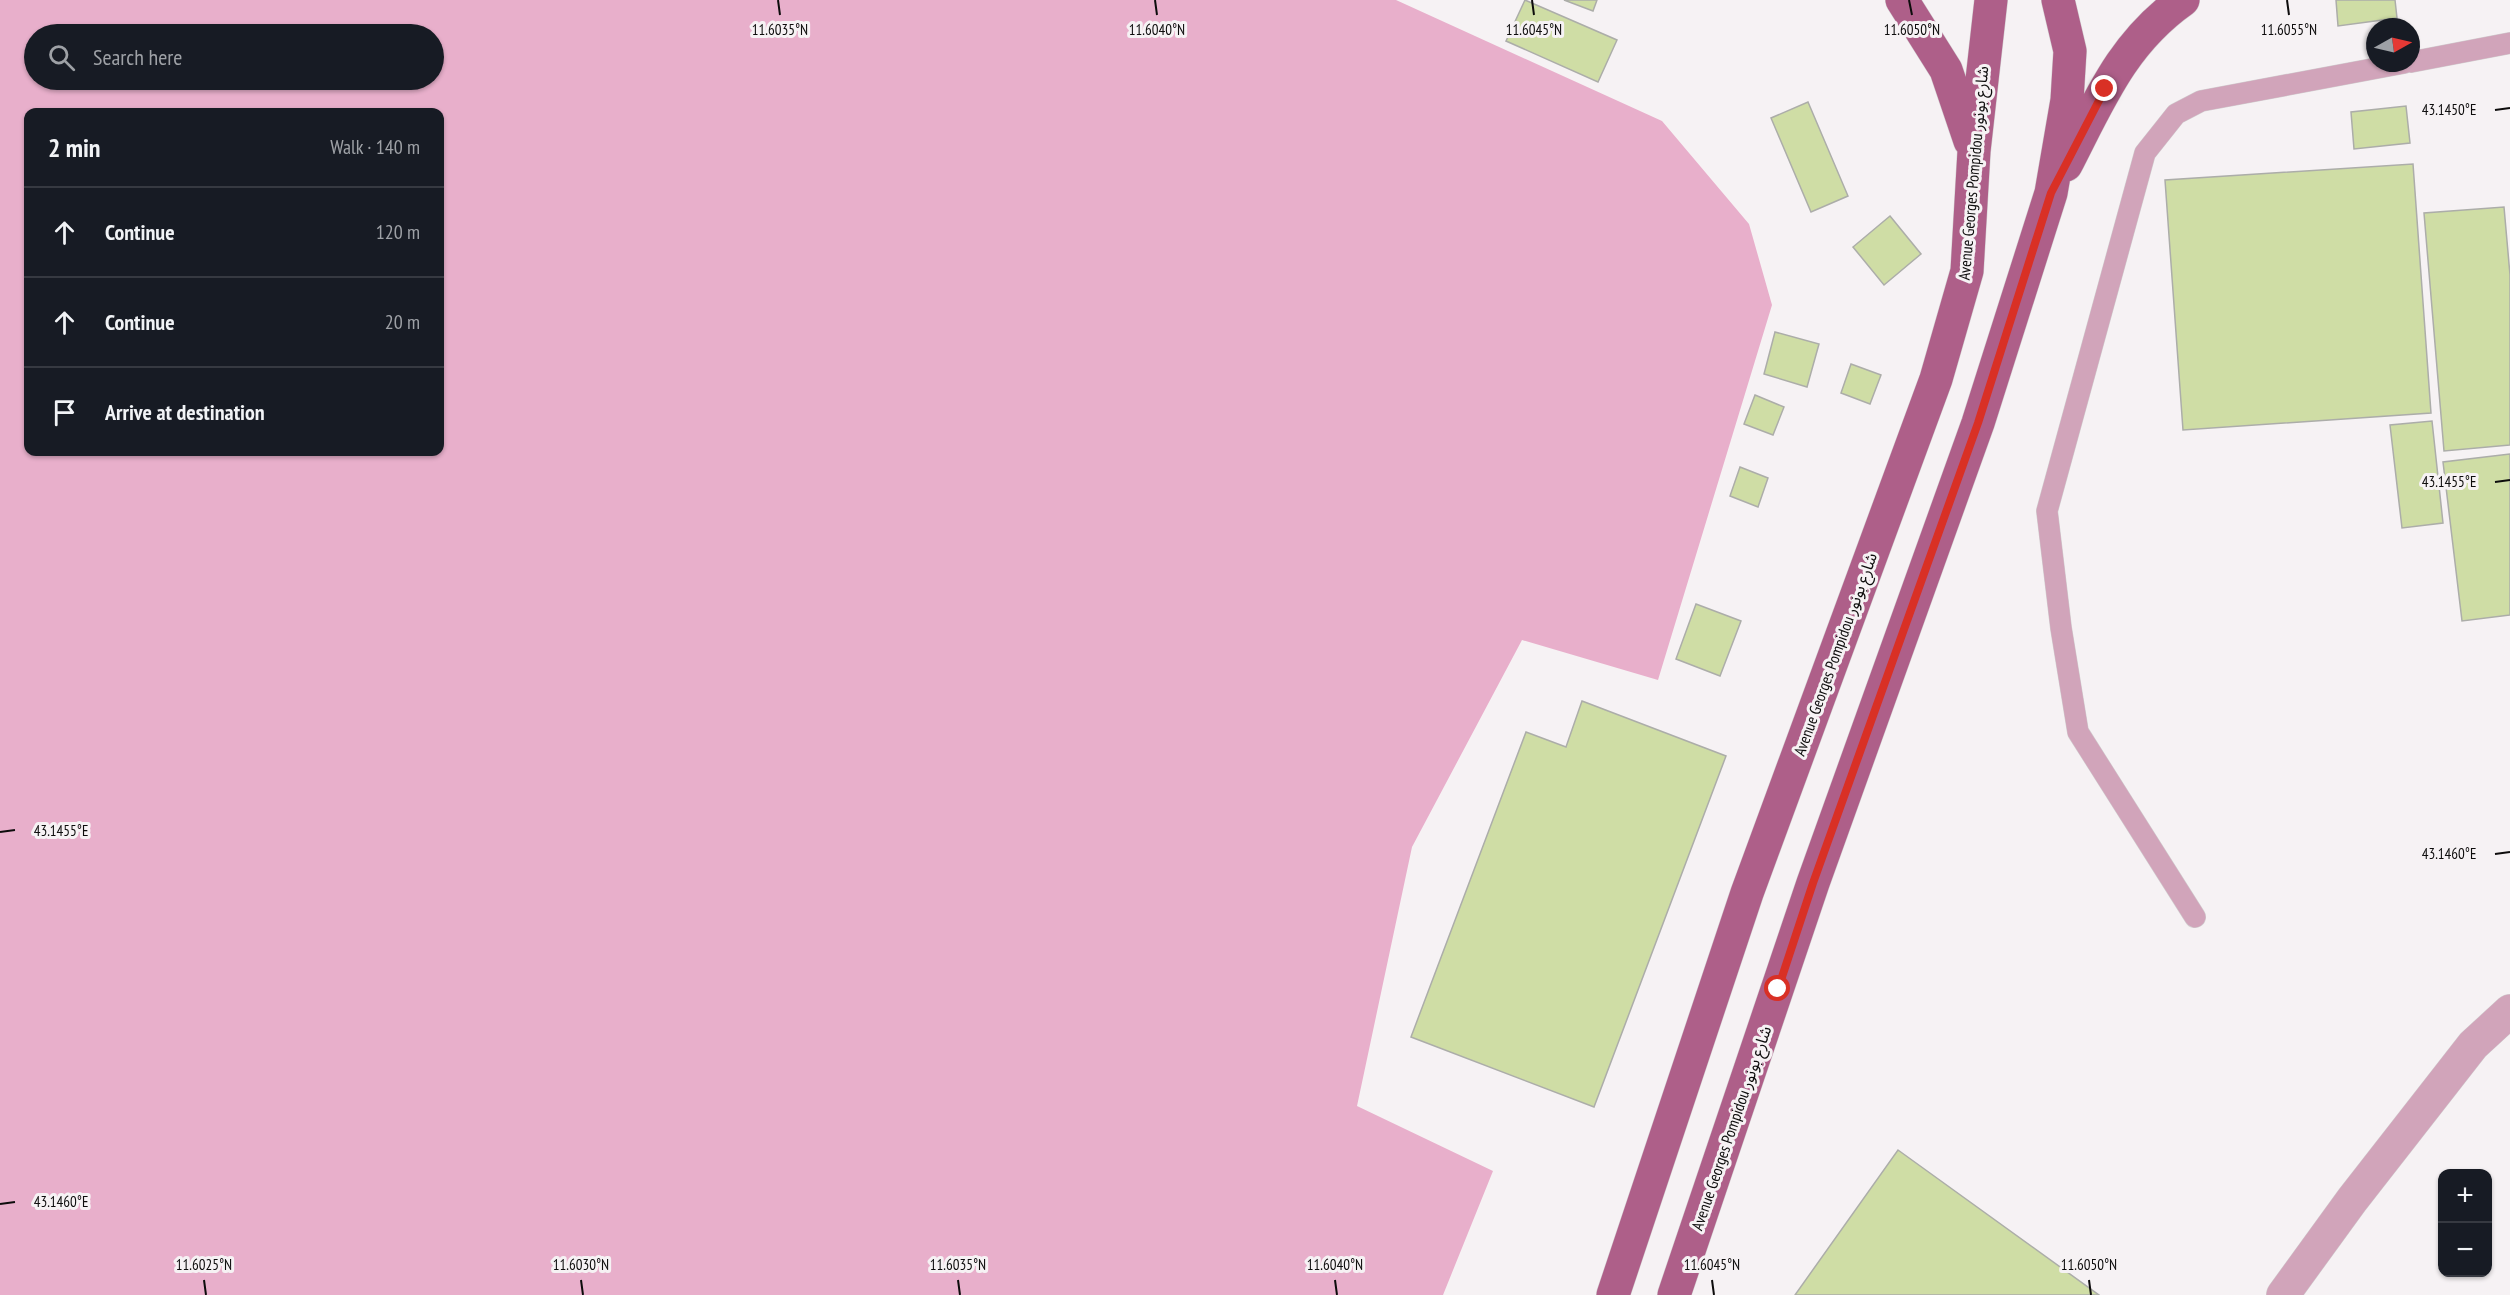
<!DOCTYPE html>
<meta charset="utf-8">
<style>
body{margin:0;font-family:"PT Sans Narrow","Noto Sans Arabic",sans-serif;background:#20242c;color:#f1f3f6}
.controls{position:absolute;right:18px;bottom:18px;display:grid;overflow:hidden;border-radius:12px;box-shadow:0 2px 4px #0004}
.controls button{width:54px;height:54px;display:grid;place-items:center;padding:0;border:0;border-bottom:2px solid #363941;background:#171b24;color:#f1f3f6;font:30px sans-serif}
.compass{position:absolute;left:2366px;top:18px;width:54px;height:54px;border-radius:50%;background:#171b24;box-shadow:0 2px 4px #0004;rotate:82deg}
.stop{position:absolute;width:18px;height:18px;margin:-14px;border:4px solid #d93025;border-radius:50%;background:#fff}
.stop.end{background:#d93025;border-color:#fff;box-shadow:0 2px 6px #0008}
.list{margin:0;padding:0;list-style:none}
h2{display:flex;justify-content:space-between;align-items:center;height:78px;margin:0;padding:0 24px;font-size:26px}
h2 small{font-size:20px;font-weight:400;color:#9ea1a6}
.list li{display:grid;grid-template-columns:39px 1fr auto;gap:18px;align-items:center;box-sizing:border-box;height:90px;padding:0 24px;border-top:2px solid #363941}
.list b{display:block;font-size:22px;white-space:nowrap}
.list em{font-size:20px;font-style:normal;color:#9ea1a6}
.icon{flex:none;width:33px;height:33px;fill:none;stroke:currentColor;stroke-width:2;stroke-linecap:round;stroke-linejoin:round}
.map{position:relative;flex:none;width:2510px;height:1295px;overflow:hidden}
.search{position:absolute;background:#171b24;box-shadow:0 2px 4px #0004;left:24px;top:24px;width:420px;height:66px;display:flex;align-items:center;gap:15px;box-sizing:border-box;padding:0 21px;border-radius:33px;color:#9ea1a6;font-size:22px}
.panel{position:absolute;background:#171b24;box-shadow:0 2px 4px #0004;left:24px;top:108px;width:420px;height:348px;border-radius:12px}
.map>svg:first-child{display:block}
.water{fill:#e8afcb;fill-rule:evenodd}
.building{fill:#cfdda5;stroke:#acada9;stroke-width:1.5}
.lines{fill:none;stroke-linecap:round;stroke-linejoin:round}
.service-casing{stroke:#d1cdcf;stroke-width:22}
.minor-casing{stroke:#d1cdcf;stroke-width:34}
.primary-casing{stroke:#d1cdcf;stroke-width:34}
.service{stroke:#d1a4ba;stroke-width:21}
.minor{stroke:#d1a4ba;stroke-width:33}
.primary{stroke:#ae5f89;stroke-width:33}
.route{stroke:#d93025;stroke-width:8}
.ticks{fill:none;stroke:#0d0c0c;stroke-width:2}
.labels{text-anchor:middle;stroke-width:6;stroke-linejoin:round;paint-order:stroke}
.street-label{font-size:16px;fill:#0d0c0c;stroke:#f6f2f4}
.ticks-label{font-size:15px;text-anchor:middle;fill:#0d0c0c;stroke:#f6f2f4;stroke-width:6;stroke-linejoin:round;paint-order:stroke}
</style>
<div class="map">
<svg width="2510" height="1295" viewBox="0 0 2510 1295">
<rect width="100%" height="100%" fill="#f6f2f4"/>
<!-- water -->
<path class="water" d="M0,0H1396L1662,121L1749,224L1772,305L1658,680L1522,640L1412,847L1357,1106L1493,1171L1443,1295H0ZM34,34H434V80H34ZM28,112H440V452H28Z"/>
<!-- building -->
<path class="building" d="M1525,0L1617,40L1598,82L1506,41Z
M1564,0H1597L1593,11Z
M2336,0H2395L2397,18L2338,26Z
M1808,102L1848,196L1811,212L1771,118Z
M2406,106L2410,143L2354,149L2351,112Z
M2413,164L2431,413L2183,430L2165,180Z
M2504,207L2510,275V445L2444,451L2424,213Z
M1890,216L1921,254L1884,285L1853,247Z
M1775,332L1819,344L1807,387L1764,374Z
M1851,364L1881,375L1870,404L1841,393Z
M1755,395L1784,407L1773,435L1744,424Z
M2432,421L2443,523L2402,528L2390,425Z
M2510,454V615L2462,621L2443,462Z
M1740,467L1768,478L1758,507L1730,496Z
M1696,604L1741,621L1720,676L1676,659Z
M1582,701L1726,756L1594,1107L1411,1037L1526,732L1566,747Z
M1898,1150L2099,1295H1795Z"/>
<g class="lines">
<defs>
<path id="service" d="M2411,62L2510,43
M2195,917L2078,732L2061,628L2047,511L2145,153L2176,114L2201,101L2404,63"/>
<path id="minor" d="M2283,1295L2352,1200L2473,1045L2510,1011"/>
<path id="primary" d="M1902,0L1946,70L1970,141
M2066,165C2099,101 2122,43 2183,0
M1613,1295L1747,893L1936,379L1967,271L1974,151L1991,0
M1674,1295L1813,883L1978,423L2051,193L2067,100L2070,51L2058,0"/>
</defs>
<!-- service casing -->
<use href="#service" class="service-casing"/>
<!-- minor casing -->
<use href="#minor" class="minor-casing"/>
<!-- primary casing -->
<use href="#primary" class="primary-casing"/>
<!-- service -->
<use href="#service" class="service"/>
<!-- minor -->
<use href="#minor" class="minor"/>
<!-- primary -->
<use href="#primary" class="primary"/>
</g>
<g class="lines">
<!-- route -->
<path class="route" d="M1778,989L1813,883L1978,423L2051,193L2105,89"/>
</g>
<!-- ticks -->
<path class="ticks" d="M778,0L780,15M1155,0L1157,15M1532,0L1534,15M1909,0L1912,15M2287,0L2289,15M2495,110L2510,108M2495,482L2510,480M0,832L15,830M2495,854L2510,852M0,1204L15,1202M204,1280L206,1295M581,1280L583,1295M958,1280L960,1295M1335,1280L1337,1295M1712,1280L1714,1295M2089,1280L2091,1295"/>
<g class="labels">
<!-- street labels -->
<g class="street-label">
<text transform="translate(1973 173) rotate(-85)" y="6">Avenue Georges Pompidou شارع بونور</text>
<text transform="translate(1835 654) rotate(-70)" y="6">Avenue Georges Pompidou شارع بونور</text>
<text transform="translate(1731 1128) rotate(-71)" y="6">Avenue Georges Pompidou شارع بونور</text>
</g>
</g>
<g class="ticks-label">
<text x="780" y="35">11.6035°N</text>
<text x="1157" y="35">11.6040°N</text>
<text x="1534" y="35">11.6045°N</text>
<text x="1912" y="35">11.6050°N</text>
<text x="2289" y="35">11.6055°N</text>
<text x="2449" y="115">43.1450°E</text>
<text x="2449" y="487">43.1455°E</text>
<text x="61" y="836">43.1455°E</text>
<text x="2449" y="859">43.1460°E</text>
<text x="61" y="1207">43.1460°E</text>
<text x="204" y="1270">11.6025°N</text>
<text x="581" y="1270">11.6030°N</text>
<text x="958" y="1270">11.6035°N</text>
<text x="1335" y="1270">11.6040°N</text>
<text x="1712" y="1270">11.6045°N</text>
<text x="2089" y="1270">11.6050°N</text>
</g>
</svg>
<div class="controls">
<button>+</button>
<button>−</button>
</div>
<svg class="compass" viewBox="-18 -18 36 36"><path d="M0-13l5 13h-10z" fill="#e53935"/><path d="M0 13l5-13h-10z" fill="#9ea1a6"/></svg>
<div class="stop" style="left:1778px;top:989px"></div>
<div class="stop end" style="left:2105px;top:89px"></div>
<div class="search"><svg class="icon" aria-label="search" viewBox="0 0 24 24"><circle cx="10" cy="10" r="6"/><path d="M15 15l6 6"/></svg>Search here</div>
<section class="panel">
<h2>2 min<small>Walk · 140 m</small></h2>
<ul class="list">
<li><svg class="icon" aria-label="ahead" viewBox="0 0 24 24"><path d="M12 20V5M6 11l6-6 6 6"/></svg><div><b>Continue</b></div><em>120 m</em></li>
<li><svg class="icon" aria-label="ahead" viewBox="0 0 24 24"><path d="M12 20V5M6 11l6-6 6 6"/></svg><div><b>Continue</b></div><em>20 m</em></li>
<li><svg class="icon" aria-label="arrive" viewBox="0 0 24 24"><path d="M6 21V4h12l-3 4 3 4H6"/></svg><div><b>Arrive at destination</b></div></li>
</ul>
</section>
</div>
